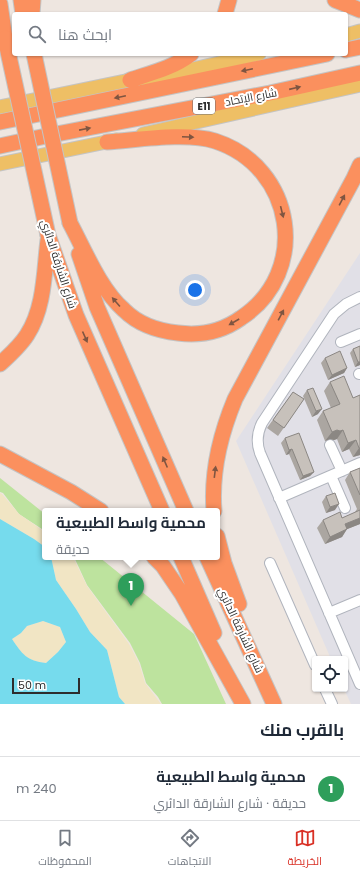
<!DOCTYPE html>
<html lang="ar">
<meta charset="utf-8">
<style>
body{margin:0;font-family:Poppins,Cairo,sans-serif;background:#f2f2f3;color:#1f2937;direction:rtl}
.controls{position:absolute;right:12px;bottom:12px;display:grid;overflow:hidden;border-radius:4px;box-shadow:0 1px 3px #0004}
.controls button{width:36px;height:36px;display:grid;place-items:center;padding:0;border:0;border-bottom:1px solid #e0e1e3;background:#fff;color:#1f2937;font:20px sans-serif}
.scale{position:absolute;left:12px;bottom:10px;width:68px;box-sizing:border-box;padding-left:4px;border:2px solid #2d2d2d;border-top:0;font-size:11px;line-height:14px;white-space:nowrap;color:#2d2d2d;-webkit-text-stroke:3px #fff;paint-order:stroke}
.you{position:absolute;left:195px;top:290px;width:14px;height:14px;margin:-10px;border:3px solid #fff;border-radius:50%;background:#1a73e8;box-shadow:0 0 0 6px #1a73e833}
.badge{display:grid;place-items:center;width:26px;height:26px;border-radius:50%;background:#d93025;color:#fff;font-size:13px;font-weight:700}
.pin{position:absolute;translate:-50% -33px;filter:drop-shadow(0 1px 2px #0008)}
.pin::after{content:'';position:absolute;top:21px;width:14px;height:12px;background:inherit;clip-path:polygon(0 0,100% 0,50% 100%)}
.popup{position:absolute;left:42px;top:508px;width:178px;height:52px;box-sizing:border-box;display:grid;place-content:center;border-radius:4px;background:#fff;filter:drop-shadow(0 1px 3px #0005);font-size:13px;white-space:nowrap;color:#747a83}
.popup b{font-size:15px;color:#1f2937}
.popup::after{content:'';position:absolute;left:50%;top:100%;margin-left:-8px;border:8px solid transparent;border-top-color:#fff}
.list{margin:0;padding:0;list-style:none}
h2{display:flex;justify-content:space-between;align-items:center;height:52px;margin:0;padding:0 16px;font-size:17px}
h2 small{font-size:13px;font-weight:400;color:#747a83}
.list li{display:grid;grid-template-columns:26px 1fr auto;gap:12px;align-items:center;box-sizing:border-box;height:64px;padding:0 16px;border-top:1px solid #e0e1e3}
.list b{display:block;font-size:15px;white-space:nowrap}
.list p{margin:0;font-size:13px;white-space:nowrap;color:#747a83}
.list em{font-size:13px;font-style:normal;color:#747a83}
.icon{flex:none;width:22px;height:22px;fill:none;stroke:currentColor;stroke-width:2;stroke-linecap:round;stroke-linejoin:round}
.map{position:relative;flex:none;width:360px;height:704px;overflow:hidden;direction:ltr}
.search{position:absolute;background:#fff;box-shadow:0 1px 3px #0004;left:12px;right:12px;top:12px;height:44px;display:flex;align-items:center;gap:10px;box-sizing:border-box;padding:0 14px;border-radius:4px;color:#747a83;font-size:15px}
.sheet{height:116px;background:#fff}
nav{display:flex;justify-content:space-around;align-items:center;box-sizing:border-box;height:56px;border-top:1px solid #e0e1e3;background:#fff;font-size:11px;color:#747a83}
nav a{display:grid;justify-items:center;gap:2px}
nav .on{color:#d93025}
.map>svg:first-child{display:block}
.industrial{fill:#e1e0e7}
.green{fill:#bde39e}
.sand{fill:#f1e5c4}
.water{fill:#76dbed;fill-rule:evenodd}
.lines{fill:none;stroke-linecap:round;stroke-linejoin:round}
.minor-casing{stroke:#b0b4bd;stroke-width:12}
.major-casing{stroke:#c4c4c4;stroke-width:15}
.highway-casing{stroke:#c4c4c4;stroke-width:17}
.minor{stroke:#fff;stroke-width:10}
.major{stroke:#eebf65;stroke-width:13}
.highway{stroke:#fb905e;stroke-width:15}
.highway-bridge-casing{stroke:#c4c4c4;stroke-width:17;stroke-linecap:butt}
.highway-bridge{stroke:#fb905e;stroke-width:15}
.wall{fill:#aba6a1}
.shaded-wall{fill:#8b8783}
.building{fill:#c7c1bb;stroke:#8b8783}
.oneway{fill:#7f5541}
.labels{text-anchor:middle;stroke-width:4;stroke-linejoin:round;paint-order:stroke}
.shield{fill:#fff;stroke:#6c6c6c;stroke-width:1}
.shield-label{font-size:10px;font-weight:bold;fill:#2d2d2d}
.street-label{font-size:11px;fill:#2d2d2d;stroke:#fff}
</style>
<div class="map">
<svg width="360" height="704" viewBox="0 0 360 704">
<rect width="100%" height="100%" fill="#eee6e0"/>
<!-- industrial -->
<path class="industrial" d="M360,253V704H351L344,689L345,659H331L236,441Z"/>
<!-- green -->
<path class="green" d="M0,478L45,514V531L19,514L3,493L0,492Z
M74,557H99L194,634L226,704H162L158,697L146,683L140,663L130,643L87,585Z"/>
<!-- sand -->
<path class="sand" d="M0,493L2,494L19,514L45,532V547L34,539L0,519Z
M51,557H73L87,586L129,644L139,663L145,683L161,704H125L119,697L107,650L90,632L76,609L56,580Z
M43,621L60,627L66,642L58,652L46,663C26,661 22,654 12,639L21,633L27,626Z"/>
<!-- water -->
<path class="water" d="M0,519L34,539L45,547V557H51L56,580L76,609L90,632L107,650L119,697L125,704H0ZM43,621L60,627L66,642L58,652L46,663C27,661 22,654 12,639L21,633L27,626Z"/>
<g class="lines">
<defs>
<path id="minor" d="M360,297L346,304L334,314L262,423C257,433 256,442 260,453L360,684
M341,342L360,334
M359,374H360
M330,445L342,471
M331,476L345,508
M279,498L360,463
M270,563L315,665
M329,613L360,600
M325,689L332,704"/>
<path id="major" d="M346,35L360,31
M0,107L130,80L175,73L259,54
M143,134L360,85
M0,164L116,140"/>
<path id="highway" d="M21,0L23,14
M335,0L360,10
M0,4L5,38
M32,14L33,0
M225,14L229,0
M346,50L360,47
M130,80C151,73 173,68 191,54
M0,122L327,54
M0,146L46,136L270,93L360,73
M70,223C85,251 100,289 124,310C138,324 159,331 178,333C201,336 223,331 241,318C311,272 295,167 215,141C186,132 138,140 107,142
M48,235L76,315L162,511
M79,254L97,307L186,511
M0,364C10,355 20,346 27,335C45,307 44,271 48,240
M0,454L71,492L101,511
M214,511C211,472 220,435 235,399L354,178L360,165
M217,536L224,563L239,604
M154,557L163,566L182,594L243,704
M181,557L214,633
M207,557L274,704"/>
</defs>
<!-- minor casing -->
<use href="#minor" class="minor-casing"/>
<!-- major casing -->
<use href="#major" class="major-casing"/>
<!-- highway casing -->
<use href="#highway" class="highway-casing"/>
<!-- minor -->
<use href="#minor" class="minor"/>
<!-- major -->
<use href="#major" class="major"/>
<!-- highway -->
<use href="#highway" class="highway"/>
<defs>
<path id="highway-bridge" d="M5,38L48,235
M34,54L70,223"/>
</defs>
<!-- highway-bridge casing -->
<use href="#highway-bridge" class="highway-bridge-casing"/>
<!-- highway-bridge -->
<use href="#highway-bridge" class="highway-bridge"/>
</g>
<!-- wall -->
<path class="wall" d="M360,346V365L355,367L350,353L353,349Z
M325,358L347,368L344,373L328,380L321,363Z
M330,382L353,398L360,395V455L353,457L349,449L342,452L337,439L334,440L330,439L325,441L317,420L323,411L331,408L324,391Z
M307,390L318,414L312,417L303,396Z
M293,392L304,399L278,436L267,428Z
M285,438L314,472L310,476L300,480L289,454L286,455L281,443Z
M360,468V524L347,529L342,537L325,544L317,528L323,520L342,518L355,513V512L357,509L345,480L350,472Z
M326,496L335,510L326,513L322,502Z"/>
<!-- shaded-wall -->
<path class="shaded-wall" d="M358,362H360V365L355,367Z
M347,368L344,373L328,380L332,375Z
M322,409L318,414L312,417L316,411Z
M337,430H343L337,439L334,440L330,439L325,441L332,432Z
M356,440L349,449L342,452L348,443Z
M359,448H360V455L353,457Z
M292,449L289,454L286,455L289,450Z
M314,472L310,476L300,480L303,476Z
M339,504L335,510L326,513L330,507Z
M360,518V524L340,532L345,524Z
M347,529L342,537L325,544L330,537Z"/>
<!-- building -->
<path class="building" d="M360,346V362H358L353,349Z
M340,351L347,368L332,375L325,358Z
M344,376L353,398L360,395V448H359L356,440L348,443L343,430L340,431L337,430L332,432L323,411L340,404L330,382Z
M313,388L322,409L316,411L307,390Z
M293,392L304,399L284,428L273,420Z
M299,433L314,472L303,476L292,449L289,450L285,438Z
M360,468V495L350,472Z
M335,493L339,504L330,507L326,496Z
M360,510V518L345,524L347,529L330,537L323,520L340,512L342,518Z"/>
<!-- one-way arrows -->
<defs><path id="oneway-solid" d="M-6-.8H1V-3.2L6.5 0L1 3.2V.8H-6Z"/></defs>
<g class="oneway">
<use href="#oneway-solid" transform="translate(247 70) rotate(168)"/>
<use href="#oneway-solid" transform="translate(295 88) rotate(-13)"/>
<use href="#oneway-solid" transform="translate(120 97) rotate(168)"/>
<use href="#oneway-solid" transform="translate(85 129) rotate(-11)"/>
<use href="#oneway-solid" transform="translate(188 137) rotate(2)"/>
<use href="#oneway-solid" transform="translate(342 200) rotate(-62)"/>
<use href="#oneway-solid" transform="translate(282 212) rotate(76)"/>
<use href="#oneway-solid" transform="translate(116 302) rotate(-131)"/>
<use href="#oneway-solid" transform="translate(281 315) rotate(-62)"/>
<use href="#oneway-solid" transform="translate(234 322) rotate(150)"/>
<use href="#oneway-solid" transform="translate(85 337) rotate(66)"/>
<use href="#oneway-solid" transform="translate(165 462) rotate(-113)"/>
<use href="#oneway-solid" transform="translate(215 472) rotate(-83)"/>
</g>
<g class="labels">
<!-- shield labels -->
<rect class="shield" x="193" y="98" width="22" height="16" rx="3"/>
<g class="shield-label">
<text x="204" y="110">E11</text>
</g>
<!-- street labels -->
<g class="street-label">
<text transform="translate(251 97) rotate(-11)" y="4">شارع الإتحاد</text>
<text transform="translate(59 264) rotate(72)" y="4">شارع الشارقة الدائري</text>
<text transform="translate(241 630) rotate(65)" y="4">شارع الشارقة الدائري</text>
</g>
</g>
</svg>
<div class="controls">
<button><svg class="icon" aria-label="locate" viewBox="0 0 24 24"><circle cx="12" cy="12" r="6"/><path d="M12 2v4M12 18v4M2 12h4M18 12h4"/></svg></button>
</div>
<div class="scale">50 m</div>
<div class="you"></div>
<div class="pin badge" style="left:131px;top:606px;background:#2e9e5b">1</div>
<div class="popup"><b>محمية واسط الطبيعية</b>حديقة</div>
<div class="search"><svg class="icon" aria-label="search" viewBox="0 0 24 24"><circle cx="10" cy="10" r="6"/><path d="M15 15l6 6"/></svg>ابحث هنا</div>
</div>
<section class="sheet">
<h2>بالقرب منك<small></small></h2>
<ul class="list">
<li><span class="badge" style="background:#2e9e5b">1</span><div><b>محمية واسط الطبيعية</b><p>حديقة · شارع الشارقة الدائري</p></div><em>240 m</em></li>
</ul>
</section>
<nav>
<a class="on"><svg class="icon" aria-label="map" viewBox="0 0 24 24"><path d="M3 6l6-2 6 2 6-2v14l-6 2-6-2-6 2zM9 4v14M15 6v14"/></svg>الخريطة</a>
<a><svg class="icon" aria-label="directions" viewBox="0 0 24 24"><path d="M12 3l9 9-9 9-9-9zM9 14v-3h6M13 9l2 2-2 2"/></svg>الاتجاهات</a>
<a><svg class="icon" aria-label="saved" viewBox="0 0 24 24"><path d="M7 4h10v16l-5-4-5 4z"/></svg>المحفوظات</a>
</nav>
